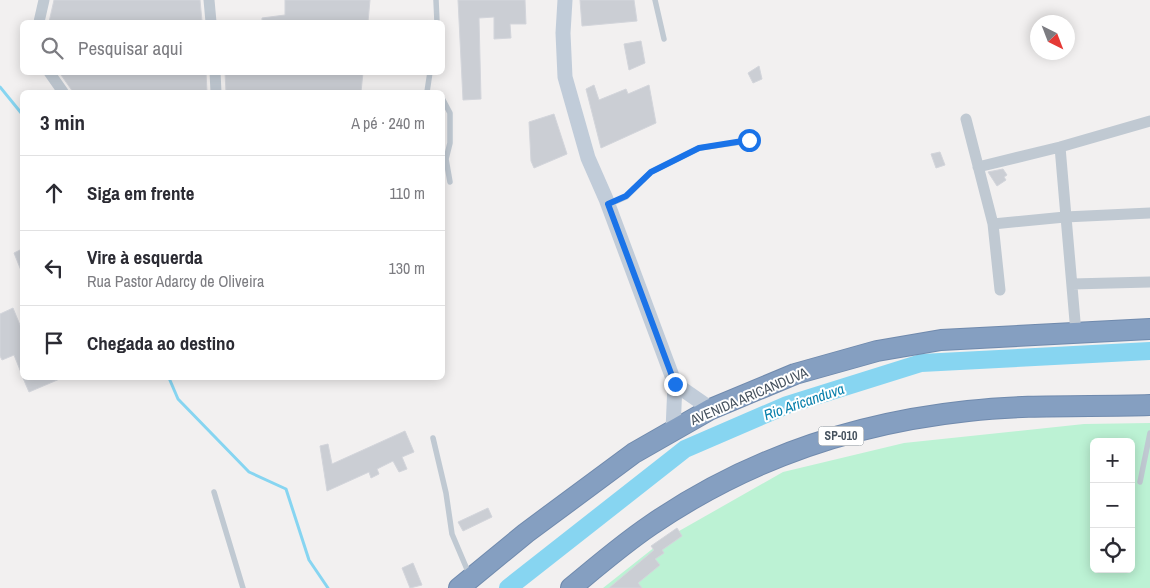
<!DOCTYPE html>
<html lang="pt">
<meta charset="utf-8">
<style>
body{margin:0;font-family:"Archivo Narrow",sans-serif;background:#f7f7f7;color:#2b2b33}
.controls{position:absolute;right:15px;bottom:15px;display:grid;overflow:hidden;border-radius:8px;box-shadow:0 2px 12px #0003}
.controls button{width:45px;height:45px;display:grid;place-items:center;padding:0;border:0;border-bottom:1px solid #e1e1e2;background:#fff;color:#2b2b33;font:25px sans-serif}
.compass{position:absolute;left:1030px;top:15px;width:45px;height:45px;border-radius:50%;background:#fff;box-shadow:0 2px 12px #0003;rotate:138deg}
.stop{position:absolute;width:15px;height:15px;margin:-11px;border:4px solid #1a73e8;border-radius:50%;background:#fff}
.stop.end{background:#1a73e8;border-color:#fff;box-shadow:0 1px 5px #0008}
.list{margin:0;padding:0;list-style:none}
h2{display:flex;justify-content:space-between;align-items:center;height:65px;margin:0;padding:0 20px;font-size:21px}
h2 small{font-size:16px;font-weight:400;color:#7c7c81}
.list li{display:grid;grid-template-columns:32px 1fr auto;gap:15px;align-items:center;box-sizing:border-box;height:75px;padding:0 20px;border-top:1px solid #e1e1e2}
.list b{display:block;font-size:19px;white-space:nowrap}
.list p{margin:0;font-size:16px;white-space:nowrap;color:#7c7c81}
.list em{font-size:16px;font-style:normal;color:#7c7c81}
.icon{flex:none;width:28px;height:28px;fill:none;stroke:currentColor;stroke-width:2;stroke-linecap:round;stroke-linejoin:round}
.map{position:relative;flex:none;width:1150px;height:588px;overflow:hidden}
.search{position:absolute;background:#fff;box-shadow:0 2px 12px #0003;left:20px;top:20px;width:425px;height:55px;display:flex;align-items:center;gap:12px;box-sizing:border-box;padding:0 18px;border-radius:8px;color:#7c7c81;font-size:19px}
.panel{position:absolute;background:#fff;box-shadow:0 2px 12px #0003;left:20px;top:90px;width:425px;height:290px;border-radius:8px}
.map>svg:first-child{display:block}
.green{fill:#bcf2d4;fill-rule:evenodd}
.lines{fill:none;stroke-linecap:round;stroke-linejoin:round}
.stream{stroke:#87d5f1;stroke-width:3}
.river{stroke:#87d5f1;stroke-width:18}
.building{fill:#cbced4;stroke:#d3d5db}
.highway-casing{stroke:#708aad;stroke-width:22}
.lane{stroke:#c0c9d2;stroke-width:5.5}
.street{stroke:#c0c9d2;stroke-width:11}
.secondary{stroke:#c1ccd9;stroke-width:15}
.highway{stroke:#859fc1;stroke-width:20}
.route{stroke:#1a73e8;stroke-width:6}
.labels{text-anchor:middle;stroke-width:4;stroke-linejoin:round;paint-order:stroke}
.shield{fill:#fff;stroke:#7e868e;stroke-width:1}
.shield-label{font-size:12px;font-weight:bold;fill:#46525e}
.street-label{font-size:14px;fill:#46525e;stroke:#fff}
.water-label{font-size:15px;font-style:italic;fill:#067fab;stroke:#fff}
</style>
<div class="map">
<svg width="1150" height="588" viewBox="0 0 1150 588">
<rect width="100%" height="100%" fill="#f2f0f0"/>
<!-- green -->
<path class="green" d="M1150,423V588H603L665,539L783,472L904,443L1084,424ZM1094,442H1131V569H1094Z"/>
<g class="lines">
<!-- stream -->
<path class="stream" d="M0,87L22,114
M169,378L178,399L249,472L286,489L309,560L328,588"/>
<!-- river -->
<path class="river" d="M508,588L685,449L787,405L921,363L1150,351"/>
</g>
<!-- building -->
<path class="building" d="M54,0H200L202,21L49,22Z
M285,0H370L368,22H262V18L285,15Z
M458,0H525L526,24H510L511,38L494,39V17L479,18L481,99L463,100Z
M580,0H634L637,21L582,26Z
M641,41L645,63L629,70L624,44Z
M759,66L762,79L753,83L748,73Z
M59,72H206L207,92H73Z
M225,72H363L361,92H226Z
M594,85L599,100L626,89L628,94L649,85L656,123L601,148L586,89Z
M554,114L567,154L534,168L531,161L529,122Z
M940,152L945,165L936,168L931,154Z
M1003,169L1007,175L1004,177L1006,180L997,186L988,172Z
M22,249V273L14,253Z
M13,308L22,330V375L14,355L2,360L0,356V314Z
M23,378H62L29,392Z
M405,431L414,452L402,457L407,469L399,472L393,461L377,469L379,474L371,478L369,472L327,491L320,446L328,444L332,464Z
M488,508L492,517L463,531L458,522Z
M677,528L682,536L662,550L664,553L655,559L660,565L638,583L642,588H609L654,550L651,546Z
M413,563L422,585L410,588L402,568Z"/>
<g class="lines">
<defs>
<path id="highway" d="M459,588L526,533L634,453L711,409L795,374L877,351L941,340L1150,329
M571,588C597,566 623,544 651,525C746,460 855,423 968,411C1028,404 1090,407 1150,405"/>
</defs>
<!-- highway casing -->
<use href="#highway" class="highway-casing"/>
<!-- lane -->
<path class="lane" d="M436,0L437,22
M655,0L664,39
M427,92L430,72
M442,98L450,113V143L446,159L450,182
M610,204L626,197L651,172L699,148L749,141
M433,438L446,493L452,534L469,574
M1140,482L1150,433
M214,492L243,588"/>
<!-- street -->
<path class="street" d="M209,0L211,22
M39,22L44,0
M49,72L63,92
M215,72L216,92
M966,119L993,224L1000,290
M1060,147L1076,333
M978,167L1060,147L1150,121
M993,224L1065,217L1150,213
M1072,284L1150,282"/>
<!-- secondary -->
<path class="secondary" d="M565,0L563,33L565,77L588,158L606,199L675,384L673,430
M675,384L711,409"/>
<!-- highway -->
<use href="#highway" class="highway"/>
</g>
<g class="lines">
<!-- route -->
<path class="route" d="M675,384L608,204L626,196L651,172L699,148L749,140"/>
</g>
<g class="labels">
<!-- shield labels -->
<rect class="shield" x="818.5" y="426.5" width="45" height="19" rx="4"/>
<g class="shield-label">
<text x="841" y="440">SP-010</text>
</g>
<!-- street labels -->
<g class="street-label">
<text transform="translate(749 396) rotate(-23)" y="5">AVENIDA ARICANDUVA</text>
</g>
<!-- water labels -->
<g class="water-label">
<text transform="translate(804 402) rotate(-19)" y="5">Rio Aricanduva</text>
</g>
</g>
</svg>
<div class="controls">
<button>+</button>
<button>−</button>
<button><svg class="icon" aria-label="locate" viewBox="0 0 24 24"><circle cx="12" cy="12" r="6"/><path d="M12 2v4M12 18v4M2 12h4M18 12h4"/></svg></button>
</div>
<svg class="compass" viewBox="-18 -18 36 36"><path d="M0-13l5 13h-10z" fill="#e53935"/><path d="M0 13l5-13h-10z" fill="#7c7c81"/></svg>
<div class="stop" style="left:749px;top:140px"></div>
<div class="stop end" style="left:675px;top:384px"></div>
<div class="search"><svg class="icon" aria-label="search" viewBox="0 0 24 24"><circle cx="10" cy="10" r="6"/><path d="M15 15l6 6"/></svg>Pesquisar aqui</div>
<section class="panel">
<h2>3 min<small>A pé · 240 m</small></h2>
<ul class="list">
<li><svg class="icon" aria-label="ahead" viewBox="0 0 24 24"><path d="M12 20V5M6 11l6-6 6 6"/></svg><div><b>Siga em frente</b></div><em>110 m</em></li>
<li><svg class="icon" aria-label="left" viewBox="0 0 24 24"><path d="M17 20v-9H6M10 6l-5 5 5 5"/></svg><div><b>Vire à esquerda</b><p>Rua Pastor Adarcy de Oliveira</p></div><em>130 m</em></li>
<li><svg class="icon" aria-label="arrive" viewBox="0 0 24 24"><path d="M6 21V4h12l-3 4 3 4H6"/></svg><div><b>Chegada ao destino</b></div></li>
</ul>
</section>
</div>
